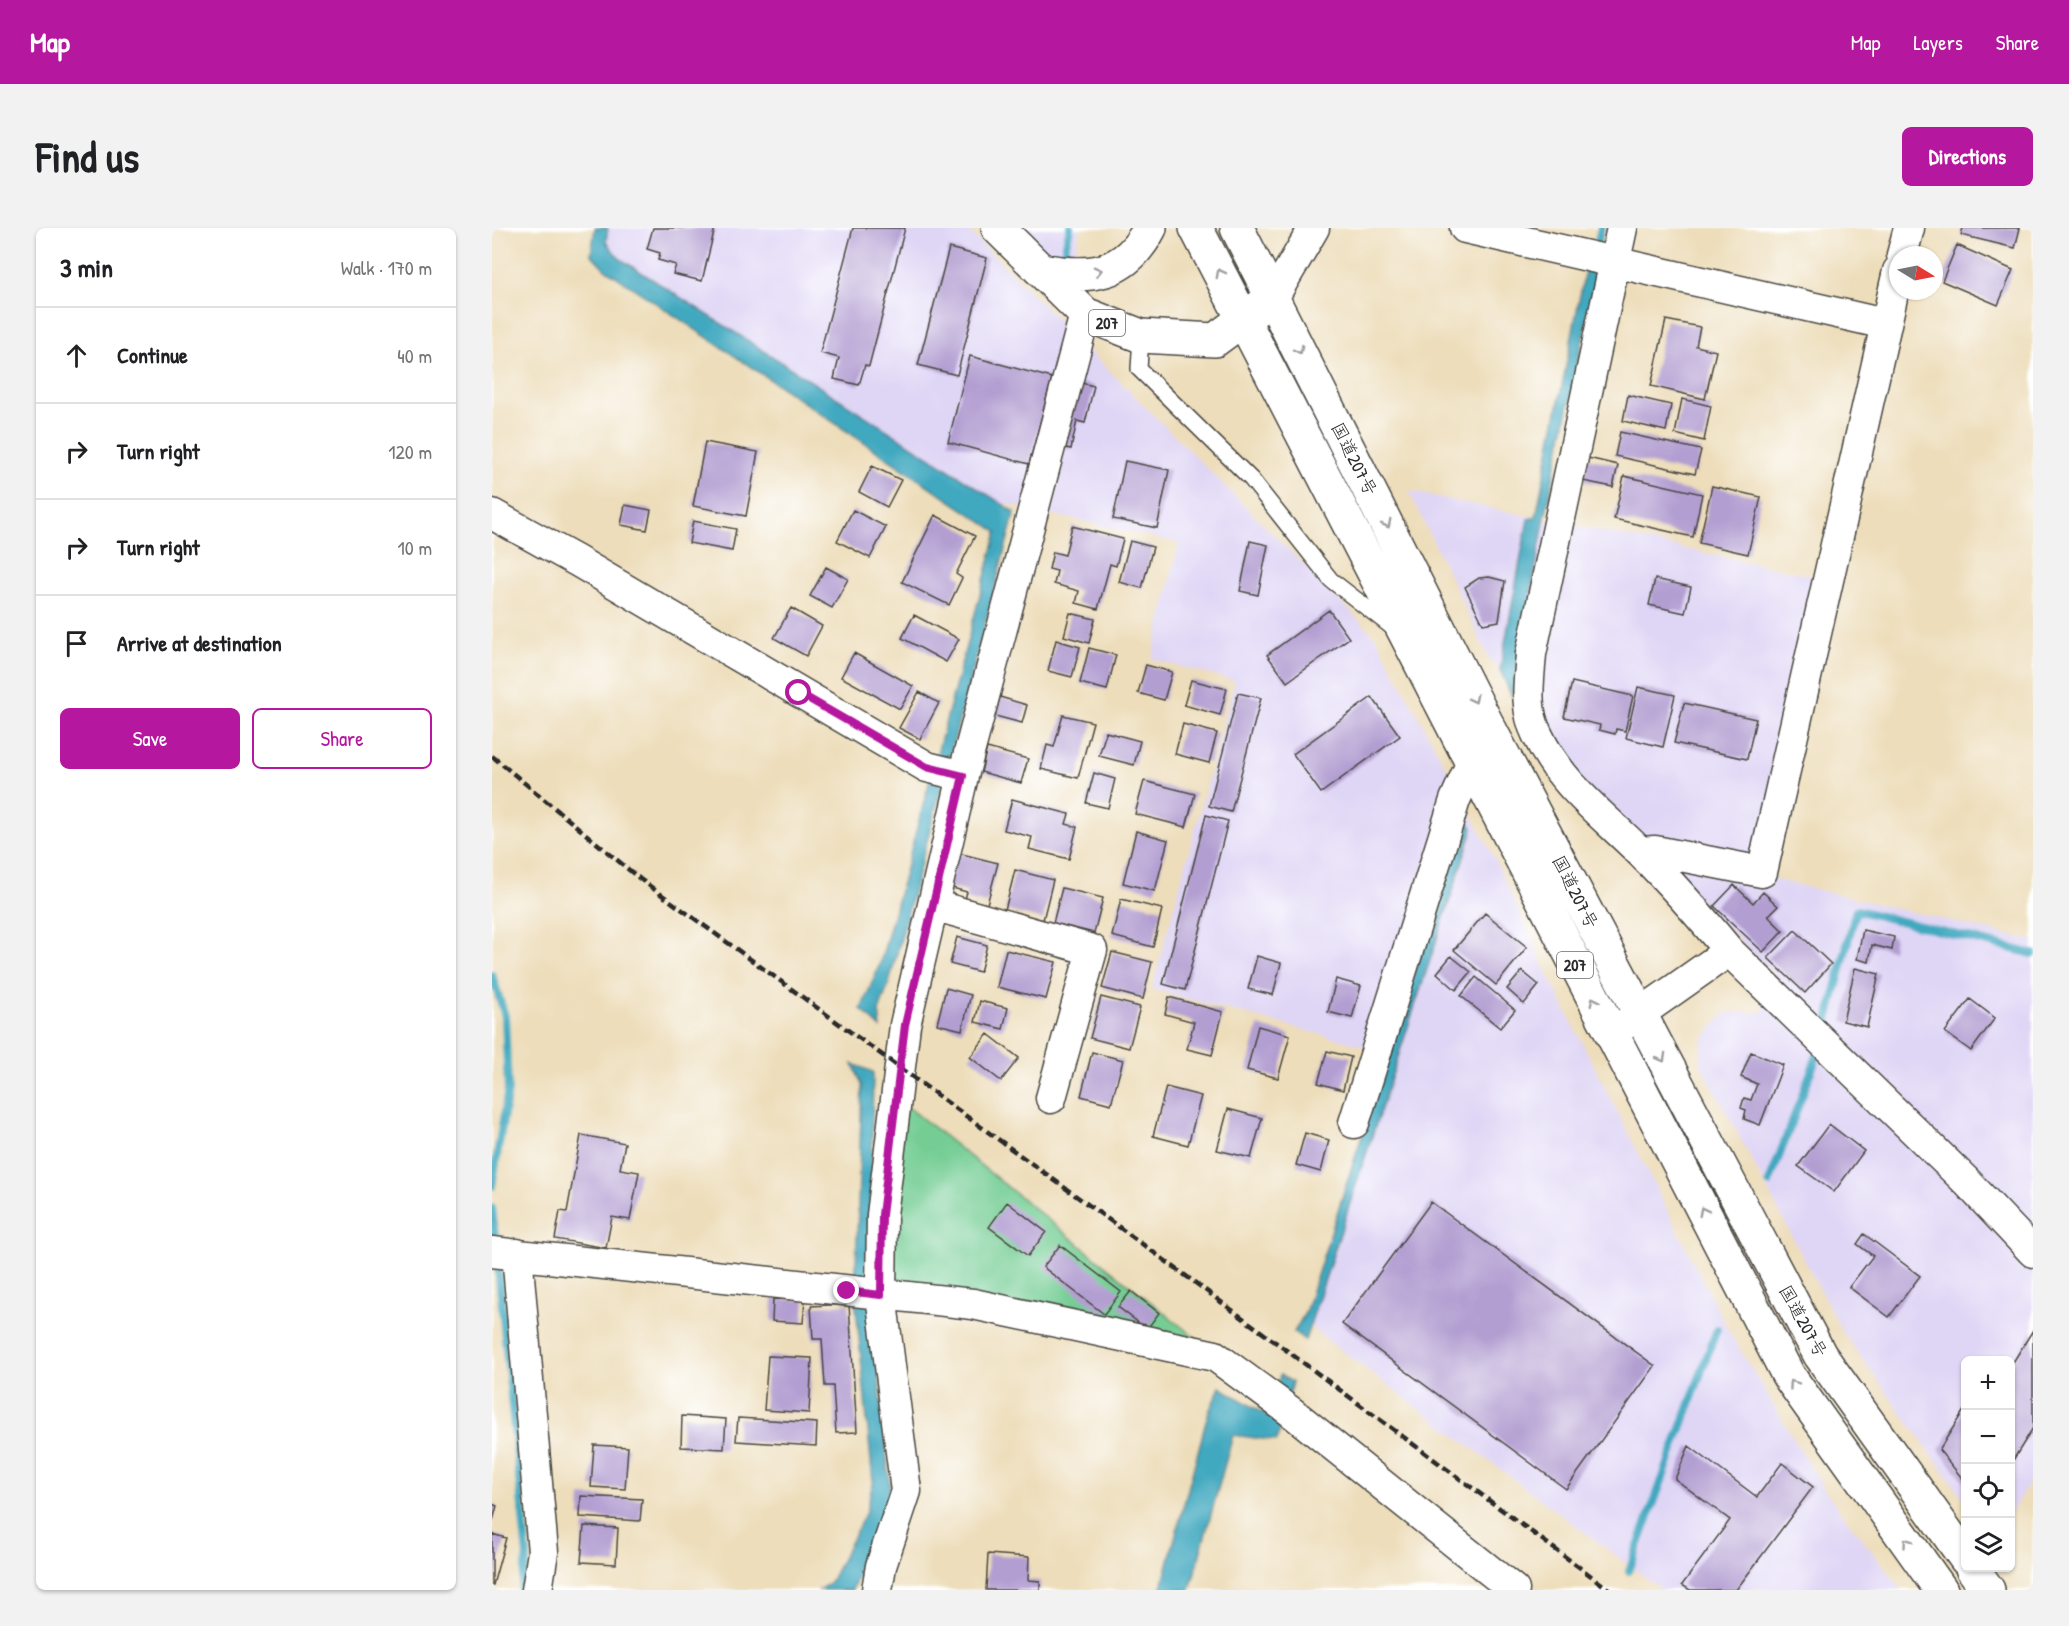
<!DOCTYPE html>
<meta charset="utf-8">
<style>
body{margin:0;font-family:"Patrick Hand","Klee One",sans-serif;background:#f2f2f2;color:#202124}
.controls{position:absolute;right:18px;bottom:18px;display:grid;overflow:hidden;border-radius:9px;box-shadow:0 2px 4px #0004}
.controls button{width:54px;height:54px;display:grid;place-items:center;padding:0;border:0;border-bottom:2px solid #e0e0e0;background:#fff;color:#202124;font:30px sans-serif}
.compass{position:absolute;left:1397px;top:18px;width:54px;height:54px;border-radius:50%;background:#fff;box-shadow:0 2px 4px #0004;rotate:100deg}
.stop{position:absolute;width:18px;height:18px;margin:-14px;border:4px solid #b5179e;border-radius:50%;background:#fff}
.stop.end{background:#b5179e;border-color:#fff;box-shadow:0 2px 6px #0008}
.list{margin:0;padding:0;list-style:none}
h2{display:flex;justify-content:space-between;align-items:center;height:78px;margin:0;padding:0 24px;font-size:26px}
h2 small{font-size:20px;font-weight:400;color:#757577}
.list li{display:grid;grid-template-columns:39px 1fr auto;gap:18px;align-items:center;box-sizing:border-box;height:96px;padding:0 24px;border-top:2px solid #e0e0e0}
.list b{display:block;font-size:22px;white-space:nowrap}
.list em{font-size:20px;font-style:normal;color:#757577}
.actions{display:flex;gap:12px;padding:18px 24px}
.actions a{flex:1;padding:14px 0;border:2px solid #b5179e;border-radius:9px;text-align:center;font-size:21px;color:#b5179e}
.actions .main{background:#b5179e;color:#fff}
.icon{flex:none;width:33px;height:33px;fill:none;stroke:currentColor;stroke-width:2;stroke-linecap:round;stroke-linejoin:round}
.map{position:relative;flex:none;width:1541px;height:1362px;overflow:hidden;border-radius:9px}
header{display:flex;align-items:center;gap:36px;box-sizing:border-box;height:84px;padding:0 30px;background:#b5179e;color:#fff}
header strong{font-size:28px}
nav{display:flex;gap:33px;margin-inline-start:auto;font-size:21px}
.intro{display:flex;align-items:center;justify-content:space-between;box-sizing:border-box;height:144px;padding:0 36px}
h1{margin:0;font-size:42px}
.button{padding:15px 27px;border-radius:9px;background:#b5179e;color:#fff;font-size:21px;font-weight:700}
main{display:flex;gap:36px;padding:0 36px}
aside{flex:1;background:#fff;border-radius:9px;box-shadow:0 2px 4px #0004}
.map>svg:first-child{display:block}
.built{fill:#dfd5f5}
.green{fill:#74cd94;stroke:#507c60;stroke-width:1.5}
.water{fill:#3fa8bf;stroke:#356a75;stroke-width:1.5}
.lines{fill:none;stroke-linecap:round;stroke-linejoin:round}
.stream{stroke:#3fa8bf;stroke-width:8}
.building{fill:#b29ed1}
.lane-casing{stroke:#484640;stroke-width:18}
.street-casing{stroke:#484640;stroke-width:33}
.highway-casing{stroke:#484640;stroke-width:36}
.lane{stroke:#fff;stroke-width:15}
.street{stroke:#fff;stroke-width:30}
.highway{stroke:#fff;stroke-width:33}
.rail{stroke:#2b2b2b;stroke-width:4.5;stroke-dasharray:9 4.5;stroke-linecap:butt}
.oneway{stroke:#a0a0a0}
.route{stroke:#b5179e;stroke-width:8}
.labels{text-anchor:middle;stroke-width:6;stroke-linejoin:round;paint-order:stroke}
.shield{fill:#fff;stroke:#6b6b6b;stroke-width:1.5}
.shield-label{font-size:16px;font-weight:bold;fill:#2b2b2b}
.street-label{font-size:18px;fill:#2b2b2b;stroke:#fff}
</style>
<header>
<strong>Map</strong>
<nav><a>Map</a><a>Layers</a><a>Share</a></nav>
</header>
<div class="intro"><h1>Find us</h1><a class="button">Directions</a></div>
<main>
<aside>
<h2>3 min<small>Walk · 170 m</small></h2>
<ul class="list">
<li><svg class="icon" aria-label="ahead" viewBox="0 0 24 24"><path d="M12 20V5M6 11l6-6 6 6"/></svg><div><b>Continue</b></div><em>40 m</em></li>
<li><svg class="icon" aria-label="right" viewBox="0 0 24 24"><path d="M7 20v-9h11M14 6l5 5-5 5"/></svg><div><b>Turn right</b></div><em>120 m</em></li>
<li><svg class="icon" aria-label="right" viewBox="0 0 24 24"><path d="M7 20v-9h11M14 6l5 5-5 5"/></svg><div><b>Turn right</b></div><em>10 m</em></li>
<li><svg class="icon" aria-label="arrive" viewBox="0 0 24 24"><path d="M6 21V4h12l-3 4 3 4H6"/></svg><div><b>Arrive at destination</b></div></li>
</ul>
<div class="actions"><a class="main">Save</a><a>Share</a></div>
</aside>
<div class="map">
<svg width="1541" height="1362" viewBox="0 0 1541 1362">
<rect width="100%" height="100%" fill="#fff"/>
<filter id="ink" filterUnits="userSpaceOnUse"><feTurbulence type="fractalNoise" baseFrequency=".0167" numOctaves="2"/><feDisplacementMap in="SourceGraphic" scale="12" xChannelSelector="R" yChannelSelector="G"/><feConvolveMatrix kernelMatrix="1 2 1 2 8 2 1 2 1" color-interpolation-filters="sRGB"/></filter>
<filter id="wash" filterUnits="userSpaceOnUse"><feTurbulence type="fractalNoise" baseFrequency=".008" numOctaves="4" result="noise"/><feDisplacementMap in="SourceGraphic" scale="24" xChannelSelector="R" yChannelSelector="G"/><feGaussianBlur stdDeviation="1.35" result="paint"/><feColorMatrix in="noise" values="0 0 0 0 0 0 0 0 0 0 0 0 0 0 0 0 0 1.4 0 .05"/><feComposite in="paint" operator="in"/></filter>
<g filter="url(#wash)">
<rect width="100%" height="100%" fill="#edddba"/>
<!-- built -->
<path class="built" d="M108,0H474L883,408L999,623L1061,757L1236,1102L1335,1266L1410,1362H1266L1262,1359L1259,1362H1170L814,1096L902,826L660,761L743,453L660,431L687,315L480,268L105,17Z
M530,0H588L582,29L559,30Z
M917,263L1331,350L1277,650L1541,713V1248L1519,1285L1518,1132H1474L1473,1272L1350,1103L1208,834L1211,811L1233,785L1270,784L1286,751L1057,520L1043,475L998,432Z"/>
<!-- green -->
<path class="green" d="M411,875L721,1124L400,1060Z"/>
<!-- water -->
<path class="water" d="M103,0H116L114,14L127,30L523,284L397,755L387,783L389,800L369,781L388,736L505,304L113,41L99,26Z
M1107,36L1053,289L1020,469L1008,442L1036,291L1044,289L1094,37Z
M974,591L981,601L813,1112L802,1104L813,1085L968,602L966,593Z
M361,836L381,844L378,1064L399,1268L360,1362H327L338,1354L374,1284L381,1254L363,1069L370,857Z
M788,1147L800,1154L785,1213L741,1207L698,1362H669L716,1186L728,1159L776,1188Z"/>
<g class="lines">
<!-- stream -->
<path class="stream" d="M1105,17L1109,0
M572,25L578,0
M0,747L13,788L16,862L0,958
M1332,807L1364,682L1541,726
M1277,955L1328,820
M0,980L35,1328L29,1362
M1137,1343L1225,1101"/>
</g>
<g id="blocks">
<!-- building -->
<path class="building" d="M161,0H223L210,53L181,46L184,37L166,32L168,25L155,21Z
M361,0H413L377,138L373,137L367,157L342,151L347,130L328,125Z
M1471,0H1528L1523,20L1469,7Z
M1465,17L1521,42L1506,77L1450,53Z
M457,20L495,30L465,147L426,137Z
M1174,92L1208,99L1204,118L1224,123L1213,171L1159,158Z
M478,128L560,150L537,236L456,214Z
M585,154L602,158L593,195L585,193L579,221L569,219Z
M1136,167L1179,177L1174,203L1131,193Z
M1190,171L1219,178L1212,213L1183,206Z
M1128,204L1209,222L1203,246L1123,228Z
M213,214L266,224L254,288L201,278Z
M1096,230L1126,237L1121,259L1091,253Z
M633,233L677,242L665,300L621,291Z
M380,238L409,252L395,279L367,264Z
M1132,248L1210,266L1201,309L1122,291Z
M1220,258L1269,269L1256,326L1207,315Z
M133,277L159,282L155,302L129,297Z
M361,282L394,299L378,330L345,313Z
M443,287L483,308L464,346L470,350L457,377L410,354Z
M201,293L244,301L240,323L197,315Z
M580,298L631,311L624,338L618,336L606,381L584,375L587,363L562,356L565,343L557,341L561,324L573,327Z
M638,313L661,319L650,360L627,354Z
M758,313L776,317L766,367L748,363Z
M334,339L356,351L340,380L318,368Z
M997,349L1013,353L1007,393L991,396L973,359L987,350Z
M1163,351L1199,359L1193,385L1157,377Z
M299,380L330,398L314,428L282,410Z
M837,382L857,410L795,454L775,427Z
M578,385L603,391L597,415L572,408Z
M422,387L467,411L454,434L410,410Z
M564,412L588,419L580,449L556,443Z
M597,420L624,427L615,462L588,455Z
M362,425L421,458L408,481L349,449Z
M654,437L680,444L672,472L646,465Z
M699,452L735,461L728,487L692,477Z
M1080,454L1141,468L1133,503L1124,501L1123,506L1107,502L1108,497L1072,489Z
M1146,459L1183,467L1171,519L1134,510Z
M427,464L447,475L428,511L407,500Z
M746,465L769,470L739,584L717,578Z
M508,469L535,477L530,495L503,488Z
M880,469L908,508L829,565L801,526Z
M1192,475L1264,491L1255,531L1182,515Z
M571,487L601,494L586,550L549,541L555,517L562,519Z
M691,496L725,505L717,535L683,526Z
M614,504L648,513L642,537L607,528Z
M495,520L536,531L529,555L489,544Z
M602,545L623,551L616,580L594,575Z
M652,553L703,566L694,599L643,586Z
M520,571L577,586L574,596L585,599L577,631L537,621L540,609L512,602Z
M714,587L736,593L693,762L671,756Z
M644,603L676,612L663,663L631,655Z
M462,624L506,635L495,676L473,671L475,664L453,658Z
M523,642L561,652L551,692L513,682Z
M1242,657L1261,675L1271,664L1286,678L1276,688L1291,703L1271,724L1222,678Z
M570,660L611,670L602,705L561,695Z
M629,671L670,681L661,719L620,708Z
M993,685L1035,719L1004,757L962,722Z
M1303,702L1339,736L1313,765L1276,730Z
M1371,702L1402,709L1400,722L1380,717L1377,734L1365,731Z
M465,709L495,717L488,744L458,736Z
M514,722L564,734L554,771L505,759Z
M620,724L660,734L651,771L610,760Z
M765,728L789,735L781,767L756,761Z
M959,728L979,744L964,762L945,745Z
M1363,740L1387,746L1375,799L1351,793Z
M1030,743L1047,757L1032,776L1015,761Z
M984,749L1023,782L1008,800L969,768Z
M844,751L869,758L860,790L836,784Z
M454,760L479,767L470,802L445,796Z
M609,769L648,779L637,820L598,810Z
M677,769L731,784L720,827L695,821L702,794L673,786Z
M1478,771L1503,790L1479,823L1453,804Z
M488,773L516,780L511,801L483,794Z
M766,798L798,807L786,850L755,842Z
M496,806L527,830L509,853L478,829Z
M835,823L859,829L851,862L826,855Z
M600,824L631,832L619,876L589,868Z
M1259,824L1291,837L1268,897L1252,891L1254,882L1249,880L1252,870L1259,872L1265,856L1249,849Z
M674,859L709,868L696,917L661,908Z
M736,881L770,890L759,930L725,922Z
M1337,896L1372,923L1342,964L1306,938Z
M813,905L837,912L829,944L804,937Z
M89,907L133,915L128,941L147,944L138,992L120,989L114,1020L63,1011L68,983L75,984Z
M515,974L554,1004L536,1028L497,999Z
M939,974L1163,1138L1074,1261L850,1096Z
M1372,1006L1428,1048L1397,1089L1357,1059L1381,1028L1365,1016Z
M568,1017L629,1064L612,1086L551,1039Z
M639,1063L667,1085L655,1101L626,1079Z
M281,1071L313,1072L311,1095L280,1093Z
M357,1076L365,1204L344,1205L341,1158H333L330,1111H321L319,1078Z
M1541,1102V1200L1518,1237V1139Z
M276,1128L320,1130L317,1185L272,1182Z
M1474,1179V1255L1447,1222Z
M190,1188L234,1191L232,1221L189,1219Z
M246,1190L325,1195L324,1218L244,1213Z
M102,1217L136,1219L133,1261L99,1259Z
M1197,1218L1265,1269L1290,1235L1321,1259L1244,1362H1198L1190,1357L1238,1292L1183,1251Z
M89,1268L150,1271L148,1293L88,1289Z
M0,1276L5,1278L1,1292L0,1291Z
M92,1298L126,1300L124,1336L89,1334Z
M0,1306L14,1310L1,1357H0Z
M496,1326L537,1329L536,1352L548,1353V1362H494Z"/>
</g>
</g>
<g filter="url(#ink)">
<use href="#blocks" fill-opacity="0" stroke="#484640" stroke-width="1.5"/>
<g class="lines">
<defs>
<path id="lane" d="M649,108L647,141L759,251L839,352L901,400"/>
<path id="street" d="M973,0L1393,96
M1130,0L1039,426C1037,453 1032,480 1045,506C1068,556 1111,587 1149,625C1180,656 1209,689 1237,723L1474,953L1541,1024
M1410,27L1417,0
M781,70L822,0
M0,286L85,333L435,539L471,548
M1148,624L1163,623L1270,644L1406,43
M441,677L600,722L559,870
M1119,806L1237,723
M862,895L963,572L979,536
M0,1024L481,1076L723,1128L798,1183L1022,1362
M25,1026L51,1324L45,1362
M385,1362L389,1338L414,1263L389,1067L390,987L413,797L471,548L593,86"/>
<path id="highway" d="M506,0L593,86L649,108L723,112L769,78
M704,0L1296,1147L1449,1362
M745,0L994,494L1328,1127L1474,1331
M549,42C598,51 633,48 658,0
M1480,1340L1496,1362"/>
</defs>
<!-- lane casing -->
<use href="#lane" class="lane-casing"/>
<!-- street casing -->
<use href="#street" class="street-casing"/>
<!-- highway casing -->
<use href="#highway" class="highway-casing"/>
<!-- lane -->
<use href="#lane" class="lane"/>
<!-- street -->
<use href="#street" class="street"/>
<!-- highway -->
<use href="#highway" class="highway"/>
<!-- rail -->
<path class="rail" d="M0,528L148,651L686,1042L1118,1362"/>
</g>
<!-- one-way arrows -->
<defs><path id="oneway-chevron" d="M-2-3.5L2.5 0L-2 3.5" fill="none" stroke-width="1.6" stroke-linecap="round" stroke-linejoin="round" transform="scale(1.5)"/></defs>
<g class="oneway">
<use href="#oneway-chevron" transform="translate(606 43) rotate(-14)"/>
<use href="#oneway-chevron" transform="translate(728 45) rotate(-118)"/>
<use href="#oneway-chevron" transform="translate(807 122) rotate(63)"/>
<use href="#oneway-chevron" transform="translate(895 296) rotate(63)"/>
<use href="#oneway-chevron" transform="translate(982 471) rotate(63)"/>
<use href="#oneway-chevron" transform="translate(1102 773) rotate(-117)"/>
<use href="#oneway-chevron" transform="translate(1170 830) rotate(61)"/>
<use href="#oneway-chevron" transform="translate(1211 983) rotate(-117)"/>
<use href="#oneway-chevron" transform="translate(1301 1156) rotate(-125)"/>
<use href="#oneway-chevron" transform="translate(1415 1314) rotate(-126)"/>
</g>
</g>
<g class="lines" filter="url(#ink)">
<!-- route -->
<path class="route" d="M307,465L435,539L471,548L413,797L390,987L389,1067L355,1063"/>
</g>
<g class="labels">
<!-- shield labels -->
<g class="shield">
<rect x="597" y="82" width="36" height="26" rx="4.5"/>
<rect x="1065" y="724" width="36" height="26" rx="4.5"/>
</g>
<g class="shield-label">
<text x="615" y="101">207</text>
<text x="1083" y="743">207</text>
</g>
<!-- street labels -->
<g class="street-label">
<text transform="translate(862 231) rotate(63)" y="6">国道207号</text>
<text transform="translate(1083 664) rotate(63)" y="6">国道207号</text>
<text transform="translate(1311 1093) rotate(61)" y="6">国道207号</text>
</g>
</g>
</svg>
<div class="controls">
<button>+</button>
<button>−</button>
<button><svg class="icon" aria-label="locate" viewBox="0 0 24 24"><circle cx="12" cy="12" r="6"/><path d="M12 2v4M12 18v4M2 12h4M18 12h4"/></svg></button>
<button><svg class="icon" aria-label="layers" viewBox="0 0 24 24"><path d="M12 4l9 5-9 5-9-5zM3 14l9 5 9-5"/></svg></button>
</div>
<svg class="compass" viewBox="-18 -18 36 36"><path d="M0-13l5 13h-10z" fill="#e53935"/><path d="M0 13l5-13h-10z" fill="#757577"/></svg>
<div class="stop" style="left:307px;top:465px"></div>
<div class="stop end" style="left:355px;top:1063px"></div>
</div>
</main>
